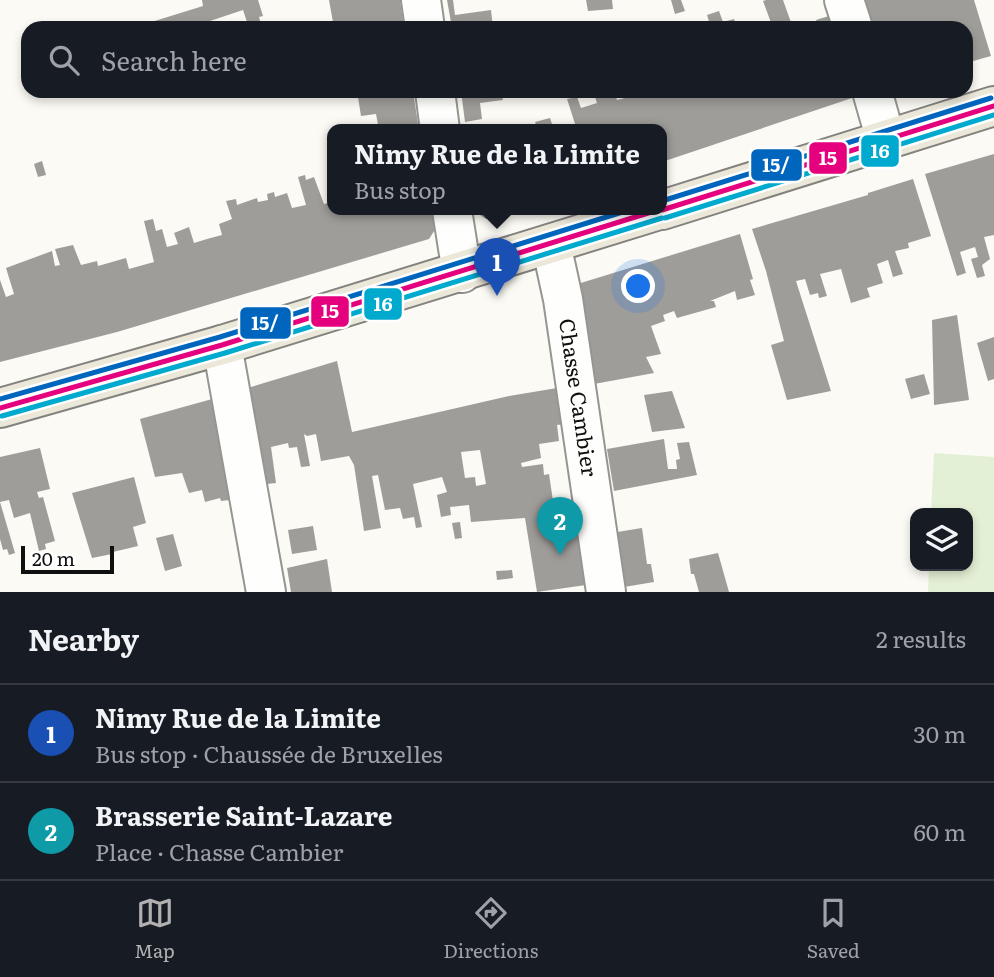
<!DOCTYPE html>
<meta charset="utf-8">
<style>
body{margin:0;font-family:Literata,serif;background:#242831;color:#f1f3f6}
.controls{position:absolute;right:21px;bottom:21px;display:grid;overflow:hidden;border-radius:14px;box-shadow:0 4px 10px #0003}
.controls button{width:63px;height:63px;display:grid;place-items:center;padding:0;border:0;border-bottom:2px solid #363941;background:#171b24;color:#f1f3f6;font:35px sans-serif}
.scale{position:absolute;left:21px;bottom:18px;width:93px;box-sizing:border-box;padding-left:7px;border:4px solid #0f0f0f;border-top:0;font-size:19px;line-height:24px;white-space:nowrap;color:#0f0f0f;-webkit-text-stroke:5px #fff;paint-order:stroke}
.you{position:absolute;left:639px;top:287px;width:24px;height:24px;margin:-18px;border:5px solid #fff;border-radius:50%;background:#1a73e8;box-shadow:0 0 0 10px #1a73e833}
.badge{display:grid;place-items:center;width:46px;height:46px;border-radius:50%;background:#b1b1b2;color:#fff;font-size:23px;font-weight:700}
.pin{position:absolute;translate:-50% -58px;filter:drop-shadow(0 2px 4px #0008)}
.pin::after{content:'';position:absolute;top:37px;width:24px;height:21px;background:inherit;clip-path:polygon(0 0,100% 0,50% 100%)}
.popup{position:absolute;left:327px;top:124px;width:340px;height:91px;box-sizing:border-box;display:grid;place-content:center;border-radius:14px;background:#171b24;filter:drop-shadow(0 2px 5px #0005);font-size:23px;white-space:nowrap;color:#9ea1a6}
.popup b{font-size:26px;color:#f1f3f6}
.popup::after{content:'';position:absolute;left:50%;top:100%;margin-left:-14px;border:14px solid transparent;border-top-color:#171b24}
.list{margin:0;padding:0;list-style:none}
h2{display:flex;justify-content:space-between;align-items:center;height:91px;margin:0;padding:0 28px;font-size:30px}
h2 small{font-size:23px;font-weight:400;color:#9ea1a6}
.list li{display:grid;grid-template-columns:46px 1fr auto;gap:21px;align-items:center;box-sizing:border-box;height:98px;padding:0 28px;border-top:2px solid #363941}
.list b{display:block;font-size:26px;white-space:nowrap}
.list p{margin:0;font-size:23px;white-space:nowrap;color:#9ea1a6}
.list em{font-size:23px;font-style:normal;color:#9ea1a6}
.icon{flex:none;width:38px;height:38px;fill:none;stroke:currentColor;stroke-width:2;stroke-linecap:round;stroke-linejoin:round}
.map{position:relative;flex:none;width:994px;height:592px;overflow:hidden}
.search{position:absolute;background:#171b24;box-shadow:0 4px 10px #0003;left:21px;right:21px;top:21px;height:77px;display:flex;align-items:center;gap:18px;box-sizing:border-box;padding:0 24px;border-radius:21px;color:#9ea1a6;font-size:26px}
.sheet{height:287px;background:#171b24}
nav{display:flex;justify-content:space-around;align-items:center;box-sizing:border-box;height:98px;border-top:2px solid #363941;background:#171b24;font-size:19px;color:#9ea1a6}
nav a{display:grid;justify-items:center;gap:4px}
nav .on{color:#b1b1b2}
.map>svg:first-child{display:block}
.green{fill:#e4f0d5}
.building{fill:#9f9d9a;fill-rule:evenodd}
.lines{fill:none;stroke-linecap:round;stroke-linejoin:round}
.minor-casing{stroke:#959592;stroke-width:42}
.major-casing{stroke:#83827f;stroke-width:42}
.minor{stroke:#fefefd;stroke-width:38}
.major{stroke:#ebe8da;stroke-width:38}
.bus-1-casing{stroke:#fff;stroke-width:10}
.bus-2-casing{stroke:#fff;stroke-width:10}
.bus-3-casing{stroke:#fff;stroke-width:10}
.bus-1{stroke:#e5007d;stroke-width:5}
.bus-2{stroke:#00a9ce;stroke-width:5}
.bus-3{stroke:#0065bd;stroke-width:5}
.labels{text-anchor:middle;stroke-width:7;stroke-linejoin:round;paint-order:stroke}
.street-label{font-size:21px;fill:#0f0f0f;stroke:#fff}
.line-badge{stroke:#fff;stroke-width:2.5}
.badge-label{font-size:19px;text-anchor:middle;font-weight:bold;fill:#fff}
</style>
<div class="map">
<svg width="994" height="592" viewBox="0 0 994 592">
<rect width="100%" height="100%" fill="#fbfaf4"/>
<!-- green -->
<path class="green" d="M934,453L994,457V592H928L929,566H968V513H931Z"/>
<!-- building -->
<path class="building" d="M202,0H258L263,16L259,17L262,28H249L243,10L207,22L208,28H132L203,6Z
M329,0H400L404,28H334Z
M447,0H453L455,15L491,10L493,28H452Z
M586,0H612L613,9L588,11Z
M671,0H681L685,11L675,14Z
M766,0H783L793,28H773L763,1Z
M853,0H974L991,56L966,63V28H861Z
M719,11L723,22L734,19L737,28H711L707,15Z
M832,15L837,28H819L816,20Z
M576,21H591L594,28H577Z
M357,91H413L419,130H379L376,114L361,116Z
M461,91H501L503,100L480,103L482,119L465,122Z
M593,91H614L617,100L629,97L627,91H652V97L672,91H859L861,95L662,162V130H577L567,99L577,97L581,108L597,103Z
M550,118L554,130H538L535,122Z
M994,154V235L984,237L990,259L982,265L985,276L977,278L971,259L978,257L975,247L960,252L966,273L957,276L925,174Z
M42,161L46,175L38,177L34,164Z
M305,175L306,180L314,177L324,204L332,202V210H433L436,228L429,239L117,332L0,362V280L6,297L14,294L6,268L52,251L55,266L60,265L55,249L73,245L81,265L97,261L98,266L126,258L129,269L154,262L144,221L153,219L156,231L162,229L167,247L178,244L174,233L189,227L194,243L207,239L222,235L219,224L232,219L226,201L236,199L237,205L257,198L258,202L268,200L267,194L274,192L275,197L287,193L292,208L306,205L298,177Z
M913,179L931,236L908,243L909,248L895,251L903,274L893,277L888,260L877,264L883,283L867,288L870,297L851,303L841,269L820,274L827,296L819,298L818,293L810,295L805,279L796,281L831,391L787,400L771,345L784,341L766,271L752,229L868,195V193Z
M476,210H512V211L486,219L477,213Z
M740,234L753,279L750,280L755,295L737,300L735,291L710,301H714L716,307L677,318L674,311L663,315L665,321L651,326L661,354L646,357L654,373L594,384L571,286Z
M957,315L969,400L934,405L932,320Z
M994,337V379L988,381L977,343Z
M337,361L352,432L509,396L569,386L574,423L557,425L559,441L539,444L541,458L521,463L522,467L543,464L544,475L549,474L556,521L582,517L593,584L537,592L525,518L471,522L469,505L450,507L451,515L441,517L437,495L447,492L442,477L413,484L422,527L416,528L414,517L403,519L400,508L385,510L378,475L372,476L381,528L364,531L354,465L349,456L321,461L316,434L307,436L304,434L310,466L301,467L297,447L289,448L288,443L271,447L276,483L257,485L241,390ZM480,450L486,484L476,486L475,477L465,478L461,452Z
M924,374L930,394L911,399L905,379Z
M672,391L685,428L652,432L644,395Z
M223,396L239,499L221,501L220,498L205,502L202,490L189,493L182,473L155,477L140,419Z
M664,439L668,469H677L676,460L680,459L677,443L689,442L697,475L614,491L607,449Z
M40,448L50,489L37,492L39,498L43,497L55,541L45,544L46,549L39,551L30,513L14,518L9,500L0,502V457Z
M134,477L146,523L133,527L138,546L113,552L112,554L92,558L72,493Z
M0,502L15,553L9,555L7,549L3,550L0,539Z
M460,522L462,538L455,539L452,523Z
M313,526L317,550L292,554L288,530Z
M642,528L647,564H651L654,582L624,587L611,533Z
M173,534L182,566L165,571L156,538Z
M718,553L729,592H699L694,574H691L689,559Z
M327,559L332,592H291L287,568Z
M512,570L513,578L497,580L496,571Z"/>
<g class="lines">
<defs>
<g id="minor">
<path d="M421,0L425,28"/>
<path d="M844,0L853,28"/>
<path d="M435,91L440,130"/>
<path d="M872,91L886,140"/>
<path d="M452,210L462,273"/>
<path id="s1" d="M551,244L563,299L606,592"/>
<path d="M222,345L266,592"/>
</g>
<path id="major" d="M662,210L994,106
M0,408L222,345L659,210"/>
</defs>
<!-- minor casing -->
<use href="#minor" class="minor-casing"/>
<!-- major casing -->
<use href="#major" class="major-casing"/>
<!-- minor -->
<use href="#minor" class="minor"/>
<!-- major -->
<use href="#major" class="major"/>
<defs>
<path id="bus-1" d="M662,210L994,106
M0,408L222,345L658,210"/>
<path id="bus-2" d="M665,218L994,115
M2,416L225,353L662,218"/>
<path id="bus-3" d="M662,201L991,98
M0,399L220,337L629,210"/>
</defs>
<!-- bus-1 casing -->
<use href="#bus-1" class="bus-1-casing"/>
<!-- bus-2 casing -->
<use href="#bus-2" class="bus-2-casing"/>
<!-- bus-3 casing -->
<use href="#bus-3" class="bus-3-casing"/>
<!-- bus-1 -->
<use href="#bus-1" class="bus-1"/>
<!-- bus-2 -->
<use href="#bus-2" class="bus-2"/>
<!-- bus-3 -->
<use href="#bus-3" class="bus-3"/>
</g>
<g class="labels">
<!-- street labels -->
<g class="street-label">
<text dy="7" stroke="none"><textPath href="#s1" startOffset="156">Chasse Cambier</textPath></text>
</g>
</g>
<g class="line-badge">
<rect x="860" y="134" width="40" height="34" rx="7" fill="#00a9ce"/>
<rect x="808" y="141" width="40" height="34" rx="7" fill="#e5007d"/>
<rect x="750" y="148" width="53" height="34" rx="7" fill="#0065bd"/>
<rect x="363" y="287" width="40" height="34" rx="7" fill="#00a9ce"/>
<rect x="310" y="295" width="40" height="33" rx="7" fill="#e5007d"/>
<rect x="239" y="306" width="53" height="34" rx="7" fill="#0065bd"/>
</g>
<g class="badge-label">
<text x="880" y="158">16</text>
<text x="828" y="165">15</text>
<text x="776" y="172">15/</text>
<text x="383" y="311">16</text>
<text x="330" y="318">15</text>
<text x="265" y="330">15/</text>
</g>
</svg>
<div class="controls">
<button><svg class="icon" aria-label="layers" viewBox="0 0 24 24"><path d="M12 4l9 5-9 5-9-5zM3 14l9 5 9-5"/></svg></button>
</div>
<div class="scale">20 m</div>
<div class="you"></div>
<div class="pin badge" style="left:497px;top:296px;background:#1a4fb4">1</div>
<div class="popup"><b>Nimy Rue de la Limite</b>Bus stop</div>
<div class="pin badge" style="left:560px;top:555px;background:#0f9aa8">2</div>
<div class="search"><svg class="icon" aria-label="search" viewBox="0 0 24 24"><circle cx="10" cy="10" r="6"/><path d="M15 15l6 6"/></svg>Search here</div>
</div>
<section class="sheet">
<h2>Nearby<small>2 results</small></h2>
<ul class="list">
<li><span class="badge" style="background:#1a4fb4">1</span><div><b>Nimy Rue de la Limite</b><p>Bus stop · Chaussée de Bruxelles</p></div><em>30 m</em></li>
<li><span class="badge" style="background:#0f9aa8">2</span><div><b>Brasserie Saint-Lazare</b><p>Place · Chasse Cambier</p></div><em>60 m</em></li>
</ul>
</section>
<nav>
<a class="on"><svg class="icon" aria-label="map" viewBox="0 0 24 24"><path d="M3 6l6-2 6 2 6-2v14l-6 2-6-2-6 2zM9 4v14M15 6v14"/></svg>Map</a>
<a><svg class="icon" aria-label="directions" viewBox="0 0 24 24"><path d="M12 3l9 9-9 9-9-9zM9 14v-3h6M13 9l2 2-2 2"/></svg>Directions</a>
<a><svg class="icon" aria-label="saved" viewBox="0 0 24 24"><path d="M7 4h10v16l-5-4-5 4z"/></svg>Saved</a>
</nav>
